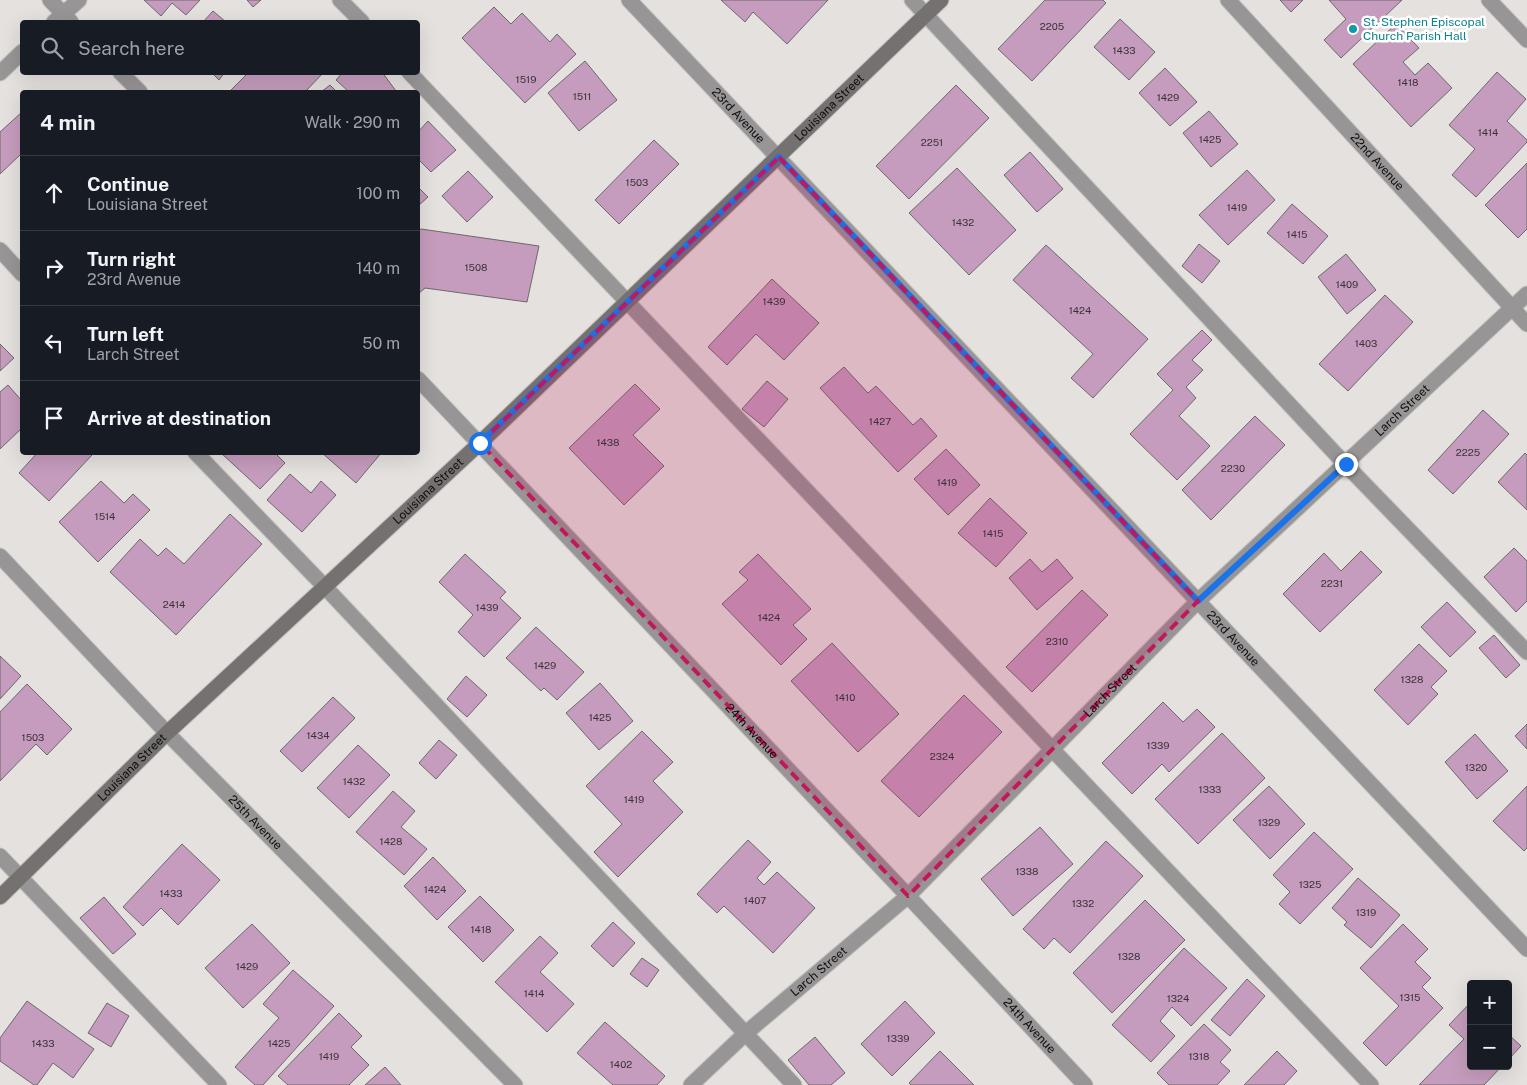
<!DOCTYPE html>
<meta charset="utf-8">
<style>
body{margin:0;font-family:"Public Sans",sans-serif;background:#242831;color:#f1f3f6}
.controls{position:absolute;right:15px;bottom:15px;display:grid;overflow:hidden;border-radius:5px;box-shadow:0 5px 20px #0002}
.controls button{width:45px;height:45px;display:grid;place-items:center;padding:0;border:0;border-bottom:1px solid #363941;background:#171b24;color:#f1f3f6;font:25px sans-serif}
.stop{position:absolute;width:15px;height:15px;margin:-11px;border:4px solid #1a73e8;border-radius:50%;background:#fff}
.stop.end{background:#1a73e8;border-color:#fff;box-shadow:0 1px 5px #0008}
.list{margin:0;padding:0;list-style:none}
h2{display:flex;justify-content:space-between;align-items:center;height:65px;margin:0;padding:0 20px;font-size:21px}
h2 small{font-size:16px;font-weight:400;color:#9ea1a6}
.list li{display:grid;grid-template-columns:32px 1fr auto;gap:15px;align-items:center;box-sizing:border-box;height:75px;padding:0 20px;border-top:1px solid #363941}
.list b{display:block;font-size:19px;white-space:nowrap}
.list p{margin:0;font-size:16px;white-space:nowrap;color:#9ea1a6}
.list em{font-size:16px;font-style:normal;color:#9ea1a6}
.icon{flex:none;width:28px;height:28px;fill:none;stroke:currentColor;stroke-width:2;stroke-linecap:round;stroke-linejoin:round}
.map{position:relative;flex:none;width:1527px;height:1085px;overflow:hidden}
.search{position:absolute;background:#171b24;box-shadow:0 5px 20px #0002;left:20px;top:20px;width:400px;height:55px;display:flex;align-items:center;gap:12px;box-sizing:border-box;padding:0 18px;border-radius:5px;color:#9ea1a6;font-size:19px}
.panel{position:absolute;background:#171b24;box-shadow:0 5px 20px #0002;left:20px;top:90px;width:400px;height:365px;border-radius:5px}
.map>svg:first-child{display:block}
.building{fill:#c59cbd;stroke:#6c696b}
.lines{fill:none;stroke-linecap:round;stroke-linejoin:round}
.lane-casing{stroke:#c2bfbd;stroke-width:17}
.street-casing{stroke:#c2bfbd;stroke-width:17}
.secondary-casing{stroke:#c2bfbd;stroke-width:17}
.lane{stroke:#979595;stroke-width:15}
.street{stroke:#979595;stroke-width:15}
.secondary{stroke:#747170;stroke-width:15}
.route{stroke:#1a73e8;stroke-width:6}
.marked{fill:#c2185b;fill-opacity:0.2;stroke:#c2185b;stroke-width:4;stroke-dasharray:10 6;stroke-linejoin:round}
.culture-dot{fill:#0f9aa8;stroke:#fff;stroke-width:2}
.labels{text-anchor:middle;stroke-width:5;stroke-linejoin:round;paint-order:stroke}
.number-label{font-size:10px;fill:#3c3239}
.culture-label{font-size:12px;fill:#0d838f;stroke:#fff;text-anchor:start}
.street-label{font-size:12px;fill:#0f0e0d;stroke:#fff}
</style>
<div class="map">
<svg width="1527" height="1085" viewBox="0 0 1527 1085">
<rect width="100%" height="100%" fill="#e4e1de"/>
<!-- building -->
<path class="building" d="M144,0H200L186,15L172,3L161,16Z
M247,0H261L253,7Z
M721,0H828L787,44L753,12L745,22Z
M1045,0H1103L1106,3L1032,81L998,49Z
M1280,0H1303L1291,12Z
M1329,0H1402L1341,58L1324,40L1346,19Z
M494,7L511,24L522,13L550,42L557,34L576,54L525,103L462,38Z
M213,11L226,22H203Z
M1120,19L1155,52L1129,80L1094,47Z
M1396,24L1419,48L1403,62L1415,75L1428,63L1452,88L1411,127L1353,64Z
M585,61L617,100L579,131L548,93Z
M1165,68L1197,102L1170,126L1139,93Z
M211,72H225L219,80Z
M249,72H324L305,92H232L230,91Z
M343,72H382L396,91L394,92H349L336,80Z
M1497,72L1526,99L1507,121L1527,140V142L1476,197L1452,175L1475,149L1449,125Z
M330,85L337,92H321Z
M956,85L989,118L909,199L876,166Z
M1209,111L1238,144L1211,167L1183,133Z
M22,112V158L20,155L0,174V132Z
M428,121L456,150L431,172L418,159V132Z
M654,140L679,164L619,224L595,200Z
M1030,152L1063,189L1037,212L1004,175Z
M1527,163V229L1518,238L1485,205Z
M957,168L1016,230L969,275L909,213Z
M1247,170L1275,200L1228,245L1199,215Z
M468,171L493,197L467,222L442,196Z
M418,187L428,197L418,206Z
M1292,204L1328,236L1303,264L1267,233Z
M421,229L539,246L527,302L425,288L418,294V232Z
M1199,244L1220,261L1202,283L1182,266Z
M1046,245L1148,339L1093,398L1071,378L1093,354L1013,280Z
M1346,254L1376,290L1347,314L1318,277Z
M772,279L819,323L784,360L756,334L727,365L708,347Z
M1385,295L1413,322L1348,391L1319,364Z
M1202,330L1212,340L1192,360L1203,370L1186,387L1196,398L1179,416L1210,446L1177,480L1130,434L1173,390L1157,374Z
M0,344L14,358L0,371Z
M844,367L868,393L876,386L913,425L921,418L937,436L898,472L820,388Z
M767,381L788,399L764,427L742,409Z
M635,384L660,409L633,435L664,466L624,505L569,448Z
M8,385L22,401V428L0,449V392Z
M1483,410L1509,434L1453,494L1428,470Z
M1255,416L1285,445L1211,520L1182,490Z
M946,449L980,485L948,515L914,479Z
M38,452H89L92,455L49,501L19,473Z
M277,452L276,454L285,463L260,489L221,453Z
M321,452H382L356,483Z
M1525,453L1527,455V510L1498,482Z
M290,474L311,493L321,481L336,495L302,532L267,500Z
M101,481L124,503L133,494L150,510L98,562L59,522Z
M990,498L1027,533L996,567L958,533Z
M230,514L262,544L176,635L110,572L140,539L158,556L166,548L184,564Z
M1514,548L1527,561V601L1516,612L1484,577Z
M1361,551L1382,572L1320,632L1283,594L1324,553L1341,571Z
M465,554L506,592L500,598L521,618L484,657L458,632L473,615L439,582Z
M758,554L811,609L793,625L807,639L781,665L722,604L748,580L739,572Z
M1030,559L1042,572L1057,559L1073,578L1037,610L1009,578Z
M1082,590L1108,615L1032,692L1006,667Z
M1447,602L1476,632L1450,657L1421,627Z
M536,627L584,672L557,700L544,688L541,691L506,658Z
M1494,635L1520,665L1506,678L1479,648Z
M832,643L899,714L858,752L791,681Z
M1419,644L1447,671L1431,687L1438,694L1408,725L1374,690Z
M0,656L21,676L0,699Z
M466,676L487,695L467,717L447,699Z
M600,683L633,721L599,750L566,713Z
M27,684L72,729L47,755L36,744L0,781V712Z
M964,695L1002,732L919,817L881,781Z
M333,697L355,718L302,772L280,751Z
M1163,702L1183,722L1197,709L1215,727L1169,772L1162,764L1132,794L1102,763Z
M1527,724V749L1515,736Z
M642,731L673,762L653,781L683,812L618,877L594,852L622,824L586,786Z
M1222,733L1265,778L1198,844L1155,799Z
M1475,734L1508,771L1477,799L1445,762Z
M439,740L457,755L436,779L419,763Z
M358,745L390,775L349,818L317,788Z
M1269,786L1305,824L1270,859L1233,820Z
M1527,786V848L1524,851L1493,821Z
M393,791L415,811L401,827L427,849L404,875L356,832Z
M1040,827L1073,864L1013,916L981,879Z
M1314,832L1353,869L1300,924L1279,904L1290,892L1273,875Z
M748,840L771,862L757,878L764,885L777,872L815,908L773,953L724,906L717,913L697,894Z
M1106,841L1143,876L1070,953L1054,938L1044,949L1023,929Z
M182,844L220,880L178,925L161,908L143,926L123,907Z
M433,857L466,891L437,920L404,886Z
M1358,878L1400,915L1371,948L1344,925L1347,922L1332,908Z
M480,896L514,930L483,962L448,927Z
M104,897L136,934L113,954L80,918Z
M1145,900L1185,940L1112,1013L1073,973Z
M613,922L635,943L613,967L591,946Z
M252,924L290,963L243,1008L205,968Z
M1403,924L1428,949L1415,962L1431,978L1422,987L1443,1008L1386,1066L1363,1043L1399,1006L1360,968Z
M540,936L558,953L540,972L574,1004L547,1032L495,982Z
M1184,948L1227,988L1191,1026L1172,1007L1160,1021L1175,1036L1151,1062L1112,1025Z
M642,958L659,970L647,987L630,974Z
M293,970L334,1006L263,1085H255L235,1067L279,1018L263,1004Z
M1247,979L1265,996L1230,1036L1211,1020Z
M27,1001L94,1049L73,1078L53,1063L37,1085H34L0,1061V1038Z
M905,1001L935,1033L892,1076L861,1044Z
M1471,1002V1066H1502L1484,1085H1419L1464,1039L1449,1025Z
M107,1003L129,1016L111,1047L88,1033Z
M339,1013L362,1036L351,1047L369,1065L349,1085H288L278,1076Z
M605,1022L665,1076L657,1085H613L577,1053Z
M1204,1024L1231,1050L1220,1062L1230,1071L1217,1085H1169L1157,1073Z
M1508,1034L1521,1046L1508,1060Z
M815,1037L845,1073L831,1085H809L788,1060Z
M940,1051L974,1085H911L909,1083Z
M1277,1051L1297,1071L1284,1085H1244Z
M385,1067L401,1085H365Z"/>
<g class="lines">
<defs>
<path id="lane" d="M340,0L362,22
M912,0L1345,464L1527,652
M1489,0L1527,40
M409,72L1371,1085
M0,250L22,274
M195,452L325,587L794,1085
M0,856L219,1085"/>
<g id="street">
<path d="M50,0L71,22"/>
<path id="s1" d="M629,0L1527,949"/>
<path id="s2" d="M1228,0L1527,324"/>
<path d="M54,22L79,0"/>
<path d="M120,72L140,92"/>
<path d="M0,73L22,52"/>
<path id="s3" d="M418,379L908,896L1085,1085"/>
<path id="s4" d="M0,556L167,733L515,1085"/>
<path id="s5" d="M691,1085L746,1033L908,896L1198,601L1527,294"/>
</g>
<g id="secondary">
<path id="s6" d="M0,897L167,733L480,443L941,0"/>
</g>
</defs>
<!-- lane casing -->
<use href="#lane" class="lane-casing"/>
<!-- street casing -->
<use href="#street" class="street-casing"/>
<!-- secondary casing -->
<use href="#secondary" class="secondary-casing"/>
<!-- lane -->
<use href="#lane" class="lane"/>
<!-- street -->
<use href="#street" class="street"/>
<!-- secondary -->
<use href="#secondary" class="secondary"/>
</g>
<g class="lines">
<!-- route -->
<path class="route" d="M480,443L779,157L1198,601L1346,464"/>
</g>
<!-- marked area -->
<path class="marked" d="M779,157L1198,601L908,896L480,443Z"/>
<!-- markers -->
<circle class="culture-dot" cx="1353" cy="29" r="5"/>
<g class="labels">
<!-- number labels -->
<g class="number-label">
<text x="1052" y="30">2205</text>
<text x="1124" y="54">1433</text>
<text x="526" y="83">1519</text>
<text x="1408" y="86">1418</text>
<text x="582" y="100">1511</text>
<text x="1168" y="101">1429</text>
<text x="1488" y="136">1414</text>
<text x="1210" y="143">1425</text>
<text x="932" y="146">2251</text>
<text x="637" y="186">1503</text>
<text x="1237" y="211">1419</text>
<text x="963" y="226">1432</text>
<text x="1297" y="238">1415</text>
<text x="476" y="271">1508</text>
<text x="1347" y="288">1409</text>
<text x="774" y="305">1439</text>
<text x="1080" y="314">1424</text>
<text x="1366" y="347">1403</text>
<text x="880" y="425">1427</text>
<text x="608" y="446">1438</text>
<text x="1468" y="456">2225</text>
<text x="1233" y="472">2230</text>
<text x="947" y="486">1419</text>
<text x="105" y="520">1514</text>
<text x="993" y="537">1415</text>
<text x="1332" y="587">2231</text>
<text x="174" y="608">2414</text>
<text x="487" y="611">1439</text>
<text x="769" y="621">1424</text>
<text x="1057" y="645">2310</text>
<text x="545" y="669">1429</text>
<text x="1412" y="683">1328</text>
<text x="845" y="701">1410</text>
<text x="600" y="721">1425</text>
<text x="318" y="739">1434</text>
<text x="33" y="741">1503</text>
<text x="1158" y="749">1339</text>
<text x="942" y="760">2324</text>
<text x="1476" y="771">1320</text>
<text x="354" y="785">1432</text>
<text x="1210" y="793">1333</text>
<text x="634" y="803">1419</text>
<text x="1269" y="826">1329</text>
<text x="391" y="845">1428</text>
<text x="1027" y="875">1338</text>
<text x="1310" y="888">1325</text>
<text x="435" y="893">1424</text>
<text x="171" y="897">1433</text>
<text x="755" y="904">1407</text>
<text x="1083" y="907">1332</text>
<text x="1366" y="916">1319</text>
<text x="481" y="933">1418</text>
<text x="1129" y="960">1328</text>
<text x="247" y="970">1429</text>
<text x="534" y="997">1414</text>
<text x="1410" y="1001">1315</text>
<text x="1178" y="1002">1324</text>
<text x="898" y="1042">1339</text>
<text x="43" y="1047">1433</text>
<text x="279" y="1047">1425</text>
<text x="329" y="1060">1419</text>
<text x="1199" y="1060">1318</text>
<text x="621" y="1068">1402</text>
</g>
<!-- culture labels -->
<g class="culture-label">
<text x="1363" y="26">St. Stephen Episcopal<tspan x="1363" dy="14">Church Parish Hall</tspan></text>
</g>
<!-- street labels -->
<g class="street-label">
<text dy="4" stroke="none"><textPath href="#s6" startOffset="1145">Louisiana Street</textPath></text>
<text dy="4" stroke="none"><textPath href="#s1" startOffset="159">23rd Avenue</textPath></text>
<text dy="4" stroke="none"><textPath href="#s2" startOffset="220">22nd Avenue</textPath></text>
<text dy="4" stroke="none"><textPath href="#s5" startOffset="981">Larch Street</textPath></text>
<text dy="4" stroke="none"><textPath href="#s6" startOffset="590">Louisiana Street</textPath></text>
<text dy="4" stroke="none"><textPath href="#s1" startOffset="879">23rd Avenue</textPath></text>
<text dy="4" stroke="none"><textPath href="#s5" startOffset="576">Larch Street</textPath></text>
<text dy="4" stroke="none"><textPath href="#s3" startOffset="485">24th Avenue</textPath></text>
<text dy="4" stroke="none"><textPath href="#s6" startOffset="185">Louisiana Street</textPath></text>
<text dy="4" stroke="none"><textPath href="#s4" startOffset="369">25th Avenue</textPath></text>
<text dy="4" stroke="none"><textPath href="#s5" startOffset="171">Larch Street</textPath></text>
<text dy="4" stroke="none"><textPath href="#s3" startOffset="890">24th Avenue</textPath></text>
</g>
</g>
</svg>
<div class="controls">
<button>+</button>
<button>−</button>
</div>
<div class="stop" style="left:480px;top:443px"></div>
<div class="stop end" style="left:1346px;top:464px"></div>
<div class="search"><svg class="icon" aria-label="search" viewBox="0 0 24 24"><circle cx="10" cy="10" r="6"/><path d="M15 15l6 6"/></svg>Search here</div>
<section class="panel">
<h2>4 min<small>Walk · 290 m</small></h2>
<ul class="list">
<li><svg class="icon" aria-label="ahead" viewBox="0 0 24 24"><path d="M12 20V5M6 11l6-6 6 6"/></svg><div><b>Continue</b><p>Louisiana Street</p></div><em>100 m</em></li>
<li><svg class="icon" aria-label="right" viewBox="0 0 24 24"><path d="M7 20v-9h11M14 6l5 5-5 5"/></svg><div><b>Turn right</b><p>23rd Avenue</p></div><em>140 m</em></li>
<li><svg class="icon" aria-label="left" viewBox="0 0 24 24"><path d="M17 20v-9H6M10 6l-5 5 5 5"/></svg><div><b>Turn left</b><p>Larch Street</p></div><em>50 m</em></li>
<li><svg class="icon" aria-label="arrive" viewBox="0 0 24 24"><path d="M6 21V4h12l-3 4 3 4H6"/></svg><div><b>Arrive at destination</b></div></li>
</ul>
</section>
</div>
